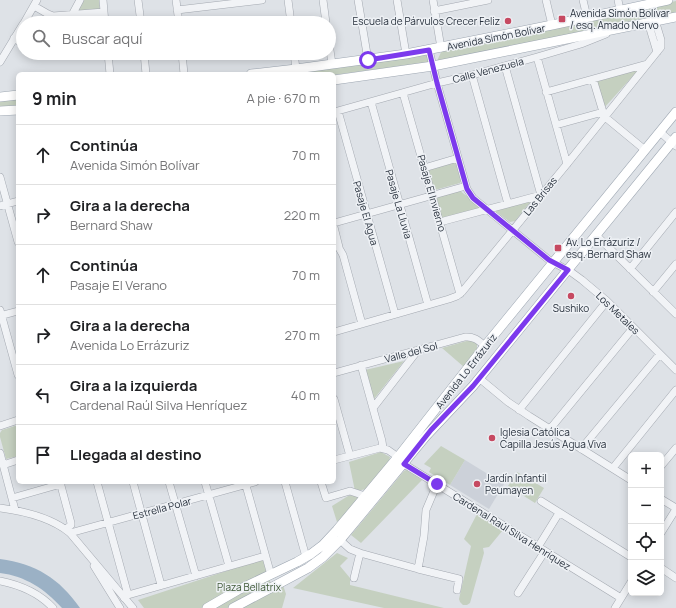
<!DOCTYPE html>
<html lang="es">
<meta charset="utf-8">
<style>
body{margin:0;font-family:Manrope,sans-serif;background:#f2f2f2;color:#202124}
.controls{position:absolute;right:12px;bottom:12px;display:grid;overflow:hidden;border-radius:6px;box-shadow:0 2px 10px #0003}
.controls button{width:36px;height:36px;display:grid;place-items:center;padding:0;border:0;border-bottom:1px solid #e0e0e0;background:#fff;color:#202124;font:20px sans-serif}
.stop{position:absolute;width:12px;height:12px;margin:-9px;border:3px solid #7c3aed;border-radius:50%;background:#fff}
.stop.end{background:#7c3aed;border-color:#fff;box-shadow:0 1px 4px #0008}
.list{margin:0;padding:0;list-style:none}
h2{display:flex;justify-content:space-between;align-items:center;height:52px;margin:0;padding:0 16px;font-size:17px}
h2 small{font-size:13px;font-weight:400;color:#757577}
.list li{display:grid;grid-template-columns:26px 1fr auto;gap:12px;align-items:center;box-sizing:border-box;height:60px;padding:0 16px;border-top:1px solid #e0e0e0}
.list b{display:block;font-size:15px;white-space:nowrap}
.list p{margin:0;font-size:13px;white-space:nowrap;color:#757577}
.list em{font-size:13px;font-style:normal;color:#757577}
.icon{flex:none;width:22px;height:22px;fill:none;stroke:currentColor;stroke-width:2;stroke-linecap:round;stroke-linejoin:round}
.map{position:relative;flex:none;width:676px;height:608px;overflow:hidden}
.search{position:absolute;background:#fff;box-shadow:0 2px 10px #0003;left:16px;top:16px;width:320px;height:44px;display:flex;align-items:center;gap:10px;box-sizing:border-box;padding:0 14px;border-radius:22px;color:#757577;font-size:15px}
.panel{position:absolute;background:#fff;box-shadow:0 2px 10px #0003;left:16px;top:72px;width:320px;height:412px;border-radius:6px}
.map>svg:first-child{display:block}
.built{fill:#ccd1d9}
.green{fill:#c5d0c0}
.water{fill:#9bb1c5}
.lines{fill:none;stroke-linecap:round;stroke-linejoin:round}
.minor-casing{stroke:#a4a9b1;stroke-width:8}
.major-casing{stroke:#9ea7b2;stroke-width:10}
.minor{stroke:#f1f3f6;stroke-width:7}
.major{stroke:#fff;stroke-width:9}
.route{stroke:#7c3aed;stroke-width:5}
.poi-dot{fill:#c64961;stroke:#eef1f5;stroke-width:1.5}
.labels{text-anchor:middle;stroke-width:3;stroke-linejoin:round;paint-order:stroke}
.poi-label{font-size:10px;fill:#28313d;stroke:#eef1f5;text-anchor:start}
.street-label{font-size:10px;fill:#28313d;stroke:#eef1f5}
.park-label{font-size:10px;fill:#3e5836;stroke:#eef1f5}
</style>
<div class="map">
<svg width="676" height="608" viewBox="0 0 676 608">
<rect width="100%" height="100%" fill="#dee2e7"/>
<!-- built -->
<path class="built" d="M465,460L504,484L489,509L450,485Z"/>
<!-- green -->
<path class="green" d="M83,0H99L100,12L76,13Z
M676,1V13L437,61L442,50Z
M432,52L430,62L334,75V74H276Z
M641,67L604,108L596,80Z
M18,98V106L0,107V100Z
M455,161L456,163L462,180L460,183L435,190C430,186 427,175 428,169Z
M459,190L482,208L440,219L435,197Z
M532,200L515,221L510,222L494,210Z
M470,340L477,344V350L464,367L442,348Z
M404,361L374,399L365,370Z
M18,425V456L6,459L0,437V433L2,430Z
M441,446L465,460L450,485L429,472L431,468L424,464Z
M381,452L390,457L389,461L367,489L355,491L349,462Z
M406,470L422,480L361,543L351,535L404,471Z
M517,472L544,488L535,503L508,486Z
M355,495L360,498L337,522L332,506L348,496Z
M477,514L503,530L489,547L483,548L484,553L470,603L467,605H463L460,602L459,599L471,546L464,539Z
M337,553L348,558L340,566L350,578V585L444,608H384L293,588Z
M263,559L273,590L283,585L286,594L282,608H144L138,600Z"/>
<!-- water -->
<path class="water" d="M0,559C36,564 59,578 80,608H62C45,589 25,576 0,573Z"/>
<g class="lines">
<defs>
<path id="minor" d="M103,0L105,23
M138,0L141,23
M176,0L179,23
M288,0L291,23
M323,0L326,23
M358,0L368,60
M397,0L406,54
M433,0L441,48
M546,0L552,25
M583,0L587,17
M618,0L620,10
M34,6L48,14L53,16L104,12
M177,10L262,0
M434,11L488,0
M72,15L80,0
M648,22L657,52
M24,23L37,0
M14,38L23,44
M329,43L332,64
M429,50L437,83L467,189L473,198L549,260L571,272L582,280L607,301L676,370
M108,53L110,74
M144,53L146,74
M182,53L184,74
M294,53L296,69
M537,57L567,164
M0,62L23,24
M472,75L508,204
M593,79L603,112L605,117L645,150
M546,92L647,64
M403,93L460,294
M371,102L428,305
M338,111L395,314
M334,112L437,83L472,75L537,57L581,44L606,34
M556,125L603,112
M660,132L676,146
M424,168L458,158
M0,177L18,242
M0,206L18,201
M440,222L541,195L505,66
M334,223L466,186
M334,227L339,247V248L343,255L362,324
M596,235L676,314
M630,269L676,212
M653,292L676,264
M0,310L18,375
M0,316L18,311
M334,332L449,299L457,296L462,292L567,164L661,47V40L655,20
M361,365L382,441L383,448
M334,373L465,337C474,336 479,341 485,346
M479,378L508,402L529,416L631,480
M334,399L350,456
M373,408L418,350
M519,410L607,301
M0,426L18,420
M550,429L633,328
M581,449L660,354
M0,453L15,510
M334,460L380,448L388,450L398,457
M404,464L621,598
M3,465L18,460
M661,466L676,448
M613,468L676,390
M60,482L71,523V525L66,529
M97,482L128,595
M133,482L161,585
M169,482L196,576
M205,482L229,566
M245,482L271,575
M285,482L306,557
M321,482L326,498L350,491L365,496
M12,498L61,484
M661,499L676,508
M541,501L631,557
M0,508C23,511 52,518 70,533L133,608
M70,533L255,482
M661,533L676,509
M340,540L350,549L360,553L418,569L459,579L457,590
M538,547L559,513
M94,566L120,608
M661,568L676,578
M418,569L424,536L426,510L437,484
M354,578L360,553
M0,581C20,585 39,593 53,608
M518,593L545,551
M124,598L128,595L265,556
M615,608L631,582"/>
<path id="major" d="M251,74L296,69L406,54L552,25L668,0
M334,80L433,66L676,17
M0,97L18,95
M0,111L18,110
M207,608L238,590L297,562L311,554L323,545L337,530L398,457L485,346L676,112
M233,608L308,568L323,557L340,540L426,436L473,386L676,137"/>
</defs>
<!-- minor casing -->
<use href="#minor" class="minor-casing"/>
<!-- major casing -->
<use href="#major" class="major-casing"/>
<!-- minor -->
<use href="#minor" class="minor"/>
<!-- major -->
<use href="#major" class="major"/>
</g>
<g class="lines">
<!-- route -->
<path class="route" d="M368,60L429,50L437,83L467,189L473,198L549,260L568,270L473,386L431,430L404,464L437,484"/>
</g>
<!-- markers -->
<g class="poi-dot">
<rect x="558" y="15" width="8" height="8" rx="2"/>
<circle cx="508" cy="21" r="4"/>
<rect x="554" y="244" width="8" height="8" rx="2"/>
<circle cx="571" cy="296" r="4"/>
<circle cx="492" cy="438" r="4"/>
<circle cx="477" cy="484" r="4"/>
</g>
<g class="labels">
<!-- poi labels -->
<g class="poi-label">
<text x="570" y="17">Avenida Simón Bolívar<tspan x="570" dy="12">/ esq. Amado Nervo</tspan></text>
<text x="500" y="25" text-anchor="end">Escuela de Párvulos Crecer Feliz</text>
<text x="566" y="246">Av. Lo Errázuriz /<tspan x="566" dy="12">esq. Bernard Shaw</tspan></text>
<text x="571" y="312" text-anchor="middle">Sushiko</text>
<text x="500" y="436">Iglesia Católica<tspan x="500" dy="12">Capilla Jesús Agua Viva</tspan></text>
<text x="485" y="482">Jardín Infantil<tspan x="485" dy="12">Peumayen</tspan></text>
</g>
<!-- street labels -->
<g class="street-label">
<text transform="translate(496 37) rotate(-11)" y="4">Avenida Simón Bolívar</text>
<text transform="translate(488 70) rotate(-15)" y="4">Calle Venezuela</text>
<text transform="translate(432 193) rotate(74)" y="4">Pasaje El Invierno</text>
<text transform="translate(540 196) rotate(-51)" y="4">Las Brisas</text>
<text transform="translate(399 204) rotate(74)" y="4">Pasaje La Lluvia</text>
<text transform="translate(366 213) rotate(74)" y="4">Pasaje El Agua</text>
<text transform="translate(618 313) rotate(44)" y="4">Los Metales</text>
<text transform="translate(411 352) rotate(-15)" y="4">Valle del Sol</text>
<text transform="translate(466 371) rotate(-52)" y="4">Avenida Lo Errázuriz</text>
<text transform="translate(162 508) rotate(-15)" y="4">Estrella Polar</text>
<text transform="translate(512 531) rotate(32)" y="4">Cardenal Raúl Silva Henríquez</text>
</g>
<!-- park labels -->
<g class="park-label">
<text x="249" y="591">Plaza Bellatrix</text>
</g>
</g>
</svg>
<div class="controls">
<button>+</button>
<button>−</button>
<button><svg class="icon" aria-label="locate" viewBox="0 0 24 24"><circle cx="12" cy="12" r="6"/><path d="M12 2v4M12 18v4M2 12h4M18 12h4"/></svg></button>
<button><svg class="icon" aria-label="layers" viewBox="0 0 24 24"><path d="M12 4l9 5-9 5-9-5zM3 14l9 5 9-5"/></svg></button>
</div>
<div class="stop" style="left:368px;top:60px"></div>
<div class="stop end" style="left:437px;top:484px"></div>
<div class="search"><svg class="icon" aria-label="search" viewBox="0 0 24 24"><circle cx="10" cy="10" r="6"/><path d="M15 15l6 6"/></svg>Buscar aquí</div>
<section class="panel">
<h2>9 min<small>A pie · 670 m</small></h2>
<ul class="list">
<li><svg class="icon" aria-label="ahead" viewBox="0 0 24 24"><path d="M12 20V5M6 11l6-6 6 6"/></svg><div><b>Continúa</b><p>Avenida Simón Bolívar</p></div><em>70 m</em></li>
<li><svg class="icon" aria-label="right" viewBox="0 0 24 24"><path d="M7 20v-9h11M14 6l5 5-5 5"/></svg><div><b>Gira a la derecha</b><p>Bernard Shaw</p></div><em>220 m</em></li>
<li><svg class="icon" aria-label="ahead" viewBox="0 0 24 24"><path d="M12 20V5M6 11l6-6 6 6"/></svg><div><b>Continúa</b><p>Pasaje El Verano</p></div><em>70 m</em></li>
<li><svg class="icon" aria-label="right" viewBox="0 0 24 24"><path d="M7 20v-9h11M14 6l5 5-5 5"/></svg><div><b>Gira a la derecha</b><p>Avenida Lo Errázuriz</p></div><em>270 m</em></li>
<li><svg class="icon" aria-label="left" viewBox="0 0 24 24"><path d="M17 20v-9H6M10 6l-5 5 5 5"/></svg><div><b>Gira a la izquierda</b><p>Cardenal Raúl Silva Henríquez</p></div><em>40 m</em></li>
<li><svg class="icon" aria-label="arrive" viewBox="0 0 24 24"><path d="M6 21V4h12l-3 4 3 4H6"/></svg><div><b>Llegada al destino</b></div></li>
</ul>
</section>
</div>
